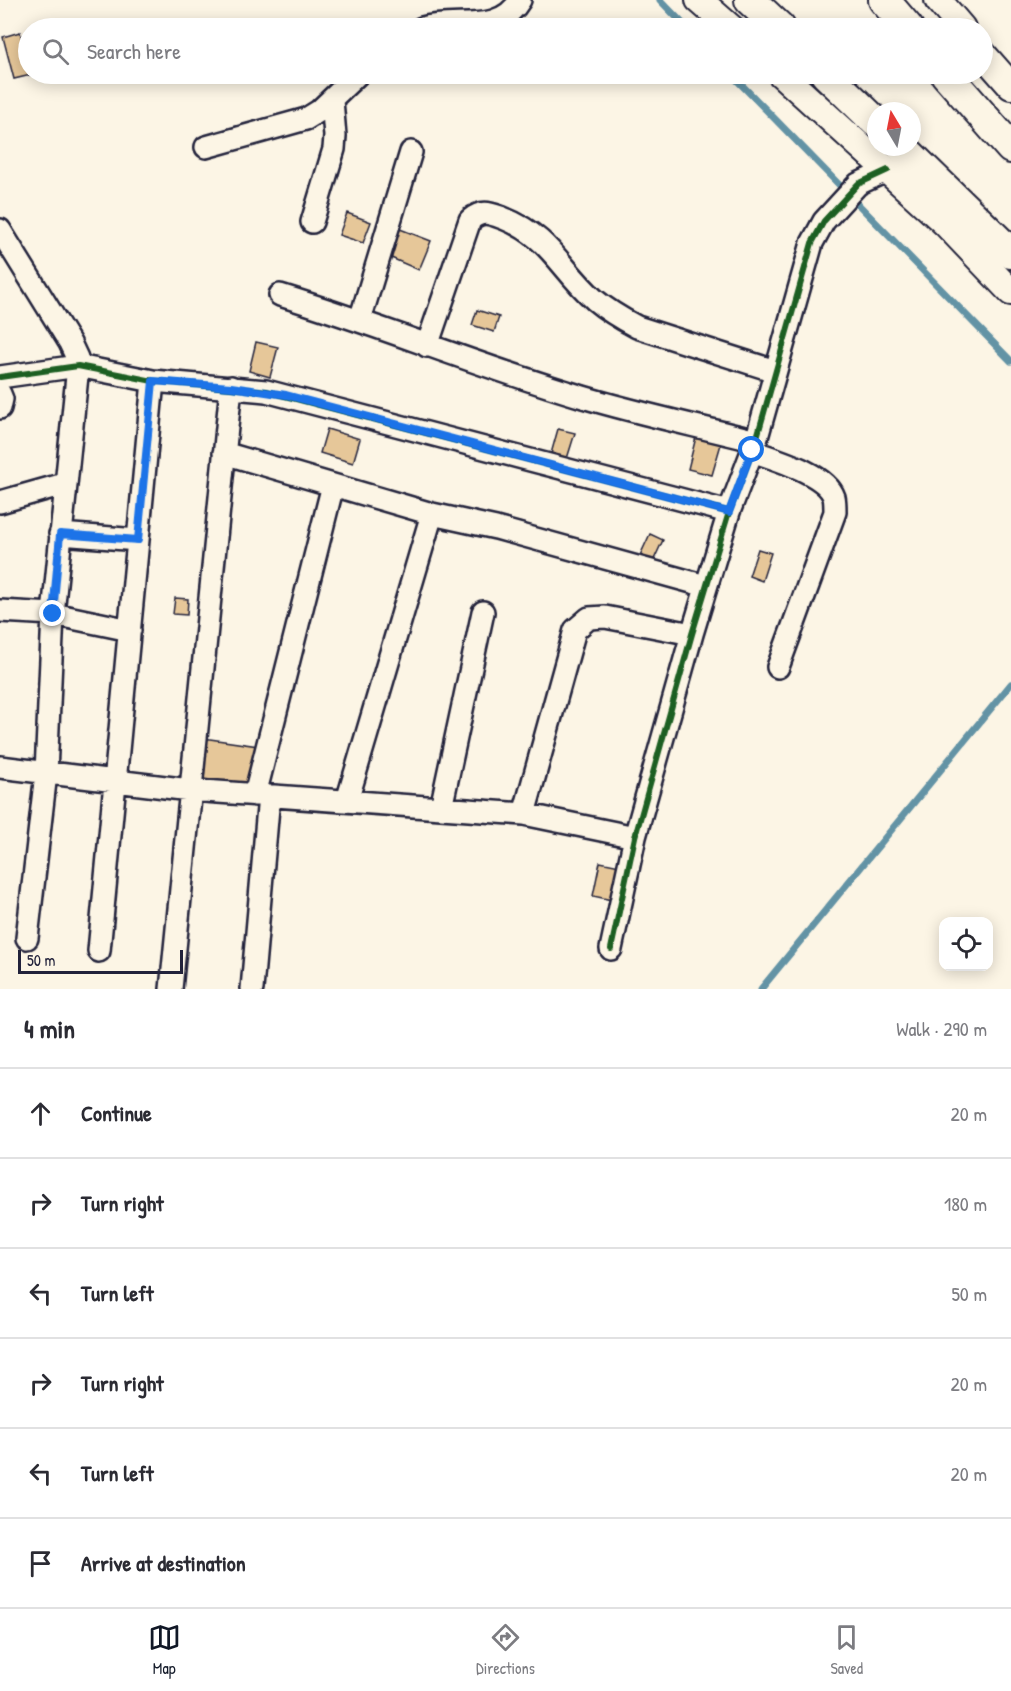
<!DOCTYPE html>
<meta charset="utf-8">
<style>
body{margin:0;font-family:"Patrick Hand",sans-serif;background:#f7f7f7;color:#2b2b33}
.controls{position:absolute;right:18px;bottom:18px;display:grid;overflow:hidden;border-radius:12px;box-shadow:0 3px 15px #0003}
.controls button{width:54px;height:54px;display:grid;place-items:center;padding:0;border:0;border-bottom:2px solid #e1e1e2;background:#fff;color:#2b2b33;font:30px sans-serif}
.compass{position:absolute;left:867px;top:102px;width:54px;height:54px;border-radius:50%;background:#fff;box-shadow:0 3px 15px #0003;rotate:350deg}
.scale{position:absolute;left:18px;bottom:15px;width:165px;box-sizing:border-box;padding-left:6px;border:3px solid #22223b;border-top:0;font-size:16px;line-height:21px;white-space:nowrap;color:#22223b;-webkit-text-stroke:4px #fcf5e5;paint-order:stroke}
.stop{position:absolute;width:18px;height:18px;margin:-14px;border:4px solid #1a73e8;border-radius:50%;background:#fff}
.stop.end{background:#1a73e8;border-color:#fff;box-shadow:0 2px 6px #0008}
.list{margin:0;padding:0;list-style:none}
h2{display:flex;justify-content:space-between;align-items:center;height:78px;margin:0;padding:0 24px;font-size:26px}
h2 small{font-size:20px;font-weight:400;color:#7c7c81}
.list li{display:grid;grid-template-columns:39px 1fr auto;gap:18px;align-items:center;box-sizing:border-box;height:90px;padding:0 24px;border-top:2px solid #e1e1e2}
.list b{display:block;font-size:22px;white-space:nowrap}
.list em{font-size:20px;font-style:normal;color:#7c7c81}
.icon{flex:none;width:33px;height:33px;fill:none;stroke:currentColor;stroke-width:2;stroke-linecap:round;stroke-linejoin:round}
.map{position:relative;flex:none;width:1011px;height:989px;overflow:hidden}
.search{position:absolute;background:#fff;box-shadow:0 3px 15px #0003;left:18px;right:18px;top:18px;height:66px;display:flex;align-items:center;gap:15px;box-sizing:border-box;padding:0 21px;border-radius:33px;color:#7c7c81;font-size:22px}
.sheet{height:618px;background:#fff}
nav{display:flex;justify-content:space-around;align-items:center;box-sizing:border-box;height:84px;border-top:2px solid #e1e1e2;background:#fff;font-size:16px;color:#7c7c81}
nav a{display:grid;justify-items:center;gap:3px}
nav .on{color:#111827}
.map>svg:first-child{display:block}
.lines{fill:none;stroke-linecap:round;stroke-linejoin:round}
.stream{stroke:#6493a5;stroke-width:7}
.building{fill:#e6c799;stroke:#22223b;stroke-width:1.5}
.minor-casing{stroke:#22223b;stroke-width:26}
.tertiary-casing{stroke:#22223b;stroke-width:30}
.secondary-casing{stroke:#22223b;stroke-width:34}
.minor{stroke:#fcf5e5;stroke-width:21}
.tertiary{stroke:#fcf5e5;stroke-width:26}
.secondary{stroke:#fcf5e5;stroke-width:30}
.cycleway-casing{stroke:#fcf5e5;stroke-width:10}
.cycleway{stroke:#1b5e20;stroke-width:6}
.route{stroke:#1a73e8;stroke-width:8}
</style>
<div class="map">
<svg width="1011" height="989" viewBox="0 0 1011 989">
<rect width="100%" height="100%" fill="#fcf5e5"/>
<filter id="ink" filterUnits="userSpaceOnUse"><feTurbulence type="fractalNoise" baseFrequency=".0167" numOctaves="2"/><feDisplacementMap in="SourceGraphic" scale="12" xChannelSelector="R" yChannelSelector="G"/><feConvolveMatrix kernelMatrix="1 2 1 2 8 2 1 2 1" color-interpolation-filters="sRGB"/></filter>
<g filter="url(#ink)">
<g class="lines">
<!-- stream -->
<path class="stream" d="M660,0L687,28
M731,74L1011,361
M761,989L1011,684"/>
</g>
<!-- building -->
<path class="building" d="M20,32L31,75L14,79L3,37Z
M347,213L371,222L363,243L339,235Z
M400,229L431,241L419,270L389,257Z
M477,310L499,317L494,332L472,325Z
M256,342L278,347L270,377L249,371Z
M327,429L360,439L353,463L320,453Z
M558,429L575,433L565,465L549,461Z
M696,437L721,444L712,475L688,469Z
M650,534L663,540L650,568L637,562Z
M758,549L771,553L762,581L749,576Z
M175,598L188,599L187,615L173,614Z
M203,738L258,746L252,786L197,778Z
M600,862L620,866L612,900L593,896Z"/>
<g class="lines">
<defs>
<path id="minor" d="M422,28C456,18 499,36 520,0
M206,147L306,119L319,111L358,74
M312,222L334,149L335,136L332,100
M0,230L70,343L77,358L78,366L53,614L46,773L27,938
M280,295C382,326 481,367 583,397C640,414 698,426 756,441
M360,320L411,152
M427,346L470,220C482,210 489,213 503,218C551,237 560,269 595,300C608,311 622,319 637,327L775,371
M0,377L78,366L153,381L266,391L729,512
M0,394L2,399L0,408
M752,451C774,459 826,473 834,497C835,501 835,508 835,512L778,667
M224,453L432,514L496,528L706,586
M0,502L64,484
M60,534L138,540L153,381
M0,611L53,614L130,630
M0,767L190,790L524,814L635,837
M255,795L333,485
M347,801L432,514
M441,808L483,612
M524,814L575,630L589,618L605,617L692,634
M611,949L635,837L692,634L729,512L756,441L812,243L824,221L858,184L888,170
M99,951L138,540
M171,989L231,387
M252,989L269,796"/>
<path id="tertiary" d="M699,0L731,28
M938,0L962,28
M982,53L1011,86
M781,74L946,224L1011,292"/>
<path id="secondary" d="M750,0L780,28
M884,0L908,28
M826,74L876,122
M946,74L1011,148
M902,147L1011,253"/>
</defs>
<!-- minor casing -->
<use href="#minor" class="minor-casing"/>
<!-- tertiary casing -->
<use href="#tertiary" class="tertiary-casing"/>
<!-- secondary casing -->
<use href="#secondary" class="secondary-casing"/>
<!-- minor -->
<use href="#minor" class="minor"/>
<!-- tertiary -->
<use href="#tertiary" class="tertiary"/>
<!-- secondary -->
<use href="#secondary" class="secondary"/>
<defs>
<path id="cycleway" d="M0,377L78,366L153,381L266,391L729,512
M611,949L635,837L692,634L729,512L756,441L812,243L824,221L858,184L888,170"/>
</defs>
<!-- cycleway casing -->
<use href="#cycleway" class="cycleway-casing"/>
<!-- cycleway -->
<use href="#cycleway" class="cycleway"/>
</g>
</g>
<g class="lines" filter="url(#ink)">
<!-- route -->
<path class="route" d="M53,614L60,534L138,540L153,381L231,387L286,395L729,512L752,450"/>
</g>
</svg>
<div class="controls">
<button><svg class="icon" aria-label="locate" viewBox="0 0 24 24"><circle cx="12" cy="12" r="6"/><path d="M12 2v4M12 18v4M2 12h4M18 12h4"/></svg></button>
</div>
<svg class="compass" viewBox="-18 -18 36 36"><path d="M0-13l5 13h-10z" fill="#e53935"/><path d="M0 13l5-13h-10z" fill="#7c7c81"/></svg>
<div class="scale">50 m</div>
<div class="stop" style="left:752px;top:450px"></div>
<div class="stop end" style="left:53px;top:614px"></div>
<div class="search"><svg class="icon" aria-label="search" viewBox="0 0 24 24"><circle cx="10" cy="10" r="6"/><path d="M15 15l6 6"/></svg>Search here</div>
</div>
<section class="sheet">
<h2>4 min<small>Walk · 290 m</small></h2>
<ul class="list">
<li><svg class="icon" aria-label="ahead" viewBox="0 0 24 24"><path d="M12 20V5M6 11l6-6 6 6"/></svg><div><b>Continue</b></div><em>20 m</em></li>
<li><svg class="icon" aria-label="right" viewBox="0 0 24 24"><path d="M7 20v-9h11M14 6l5 5-5 5"/></svg><div><b>Turn right</b></div><em>180 m</em></li>
<li><svg class="icon" aria-label="left" viewBox="0 0 24 24"><path d="M17 20v-9H6M10 6l-5 5 5 5"/></svg><div><b>Turn left</b></div><em>50 m</em></li>
<li><svg class="icon" aria-label="right" viewBox="0 0 24 24"><path d="M7 20v-9h11M14 6l5 5-5 5"/></svg><div><b>Turn right</b></div><em>20 m</em></li>
<li><svg class="icon" aria-label="left" viewBox="0 0 24 24"><path d="M17 20v-9H6M10 6l-5 5 5 5"/></svg><div><b>Turn left</b></div><em>20 m</em></li>
<li><svg class="icon" aria-label="arrive" viewBox="0 0 24 24"><path d="M6 21V4h12l-3 4 3 4H6"/></svg><div><b>Arrive at destination</b></div></li>
</ul>
</section>
<nav>
<a class="on"><svg class="icon" aria-label="map" viewBox="0 0 24 24"><path d="M3 6l6-2 6 2 6-2v14l-6 2-6-2-6 2zM9 4v14M15 6v14"/></svg>Map</a>
<a><svg class="icon" aria-label="directions" viewBox="0 0 24 24"><path d="M12 3l9 9-9 9-9-9zM9 14v-3h6M13 9l2 2-2 2"/></svg>Directions</a>
<a><svg class="icon" aria-label="saved" viewBox="0 0 24 24"><path d="M7 4h10v16l-5-4-5 4z"/></svg>Saved</a>
</nav>
